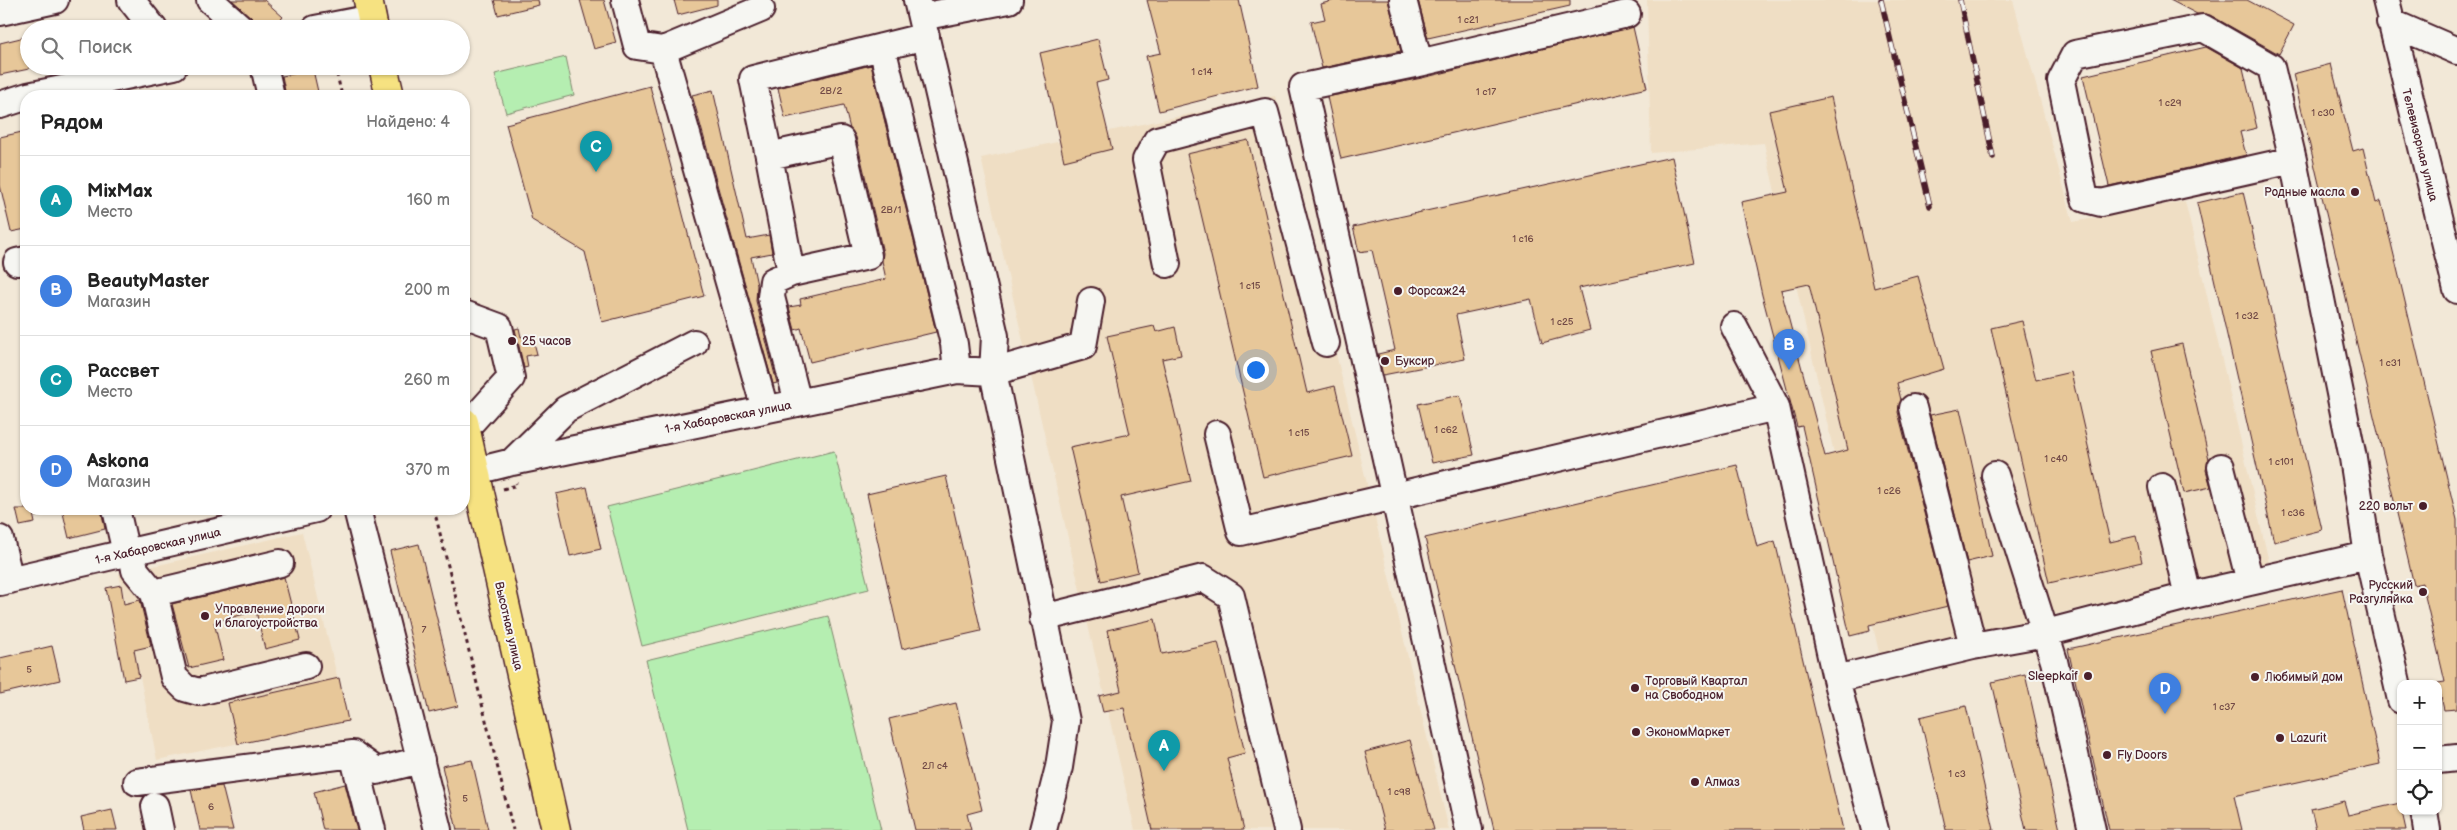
<!DOCTYPE html>
<html lang="ru">
<meta charset="utf-8">
<style>
body{margin:0;font-family:"Balsamiq Sans",sans-serif;background:#f2f2f2;color:#222}
.controls{position:absolute;right:15px;bottom:15px;display:grid;overflow:hidden;border-radius:10px;box-shadow:0 1px 4px #0004}
.controls button{width:45px;height:45px;display:grid;place-items:center;padding:0;border:0;border-bottom:1px solid #e0e0e0;background:#fff;color:#222;font:25px sans-serif}
.you{position:absolute;left:1255px;top:369px;width:18px;height:18px;margin:-12px;border:4px solid #fff;border-radius:50%;background:#1a73e8;box-shadow:0 0 0 8px #1a73e833}
.badge{display:grid;place-items:center;width:32px;height:32px;border-radius:50%;background:#4a1f2b;color:#fff;font-size:16px;font-weight:700}
.pin{position:absolute;translate:-50% -41px;filter:drop-shadow(0 1px 2px #0008)}
.pin::after{content:'';position:absolute;top:26px;width:18px;height:15px;background:inherit;clip-path:polygon(0 0,100% 0,50% 100%)}
.list{margin:0;padding:0;list-style:none}
h2{display:flex;justify-content:space-between;align-items:center;height:65px;margin:0;padding:0 20px;font-size:21px}
h2 small{font-size:16px;font-weight:400;color:#767676}
.list li{display:grid;grid-template-columns:32px 1fr auto;gap:15px;align-items:center;box-sizing:border-box;height:90px;padding:0 20px;border-top:1px solid #e0e0e0}
.list b{display:block;font-size:19px;white-space:nowrap}
.list p{margin:0;font-size:16px;white-space:nowrap;color:#767676}
.list em{font-size:16px;font-style:normal;color:#767676}
.icon{flex:none;width:28px;height:28px;fill:none;stroke:currentColor;stroke-width:2;stroke-linecap:round;stroke-linejoin:round}
.map{position:relative;flex:none;width:2457px;height:830px;overflow:hidden}
.search{position:absolute;background:#fff;box-shadow:0 1px 4px #0004;left:20px;top:20px;width:450px;height:55px;display:flex;align-items:center;gap:12px;box-sizing:border-box;padding:0 18px;border-radius:28px;color:#767676;font-size:19px}
.panel{position:absolute;background:#fff;box-shadow:0 1px 4px #0004;left:20px;top:90px;width:450px;height:425px;border-radius:20px}
.map>svg:first-child{display:block}
.built{fill:#efdec4}
.green{fill:#b5eeb1;stroke:#80866e}
.building{fill:#e7c799;stroke:#4a1f2b;fill-rule:evenodd}
.lines{fill:none;stroke-linecap:round;stroke-linejoin:round}
.minor-casing{stroke:#4a1f2b;stroke-width:30}
.major-casing{stroke:#4a1f2b;stroke-width:31}
.path{stroke:#4a1f2b;stroke-width:3;stroke-dasharray:4 4;stroke-linecap:butt}
.minor{stroke:#f6f6f2;stroke-width:26}
.major{stroke:#f6e281;stroke-width:28}
.rail-casing{stroke:#4a1f2b;stroke-width:5.5}
.rail{stroke:#f6f6f2;stroke-width:4;stroke-dasharray:11;stroke-linecap:butt}
.poi-dot{fill:#4a1f2b;stroke:#f6f6f2;stroke-width:2}
.labels{text-anchor:middle;stroke-width:4;stroke-linejoin:round;paint-order:stroke}
.number-label{font-size:10px;fill:#714946}
.street-label{font-size:12px;fill:#4a1f2b;stroke:#f6f6f2}
.poi-label{font-size:12px;fill:#4a1f2b;stroke:#f6f6f2;text-anchor:start}
</style>
<div class="map">
<svg width="2457" height="830" viewBox="0 0 2457 830">
<rect width="100%" height="100%" fill="#f2e8d7"/>
<filter id="ink" filterUnits="userSpaceOnUse"><feTurbulence type="fractalNoise" baseFrequency=".02" numOctaves="2"/><feDisplacementMap in="SourceGraphic" scale="10" xChannelSelector="R" yChannelSelector="G"/><feConvolveMatrix kernelMatrix="1 2 1 2 8 2 1 2 1" color-interpolation-filters="sRGB"/></filter>
<g filter="url(#ink)">
<!-- built -->
<path class="built" d="M1647,0H2013L2073,222L2185,201L2269,562L1880,657L1764,143L1651,153Z
M1275,96L1449,830H1135L981,158Z
M302,532L348,721L157,760L119,574Z"/>
<!-- green -->
<path class="green" d="M566,57L574,95L506,113L495,74Z
M834,451L869,589L642,646L607,507Z
M828,616L881,830H688L646,660Z"/>
<!-- building -->
<path class="building" d="M232,0H264L283,17L272,29H257L252,18Z
M494,0H538L539,5L498,15Z
M580,0H604L616,43L594,49Z
M674,0H717V5L678,15Z
M1147,0H1239L1258,86L1159,111L1146,56L1161,53Z
M1335,0H1388L1401,51L1322,68L1311,22L1325,19L1321,4Z
M1418,0H1570V6L1428,38Z
M2170,0H2247L2294,25L2279,54L2210,15L2197,14Z
M1633,27L1647,88L1341,159L1327,97L1422,78Z
M29,36V69L0,75V43Z
M1098,39L1108,80L1096,83L1112,149L1064,161L1040,53Z
M2206,47L2243,68L2257,128L2240,132L2246,155L2109,186L2083,76Z
M2331,64L2353,151L2363,148L2376,203L2381,201L2457,520V709L2444,710L2438,683L2445,682L2422,583L2414,585L2293,74Z
M871,65L936,332L810,362L801,328L795,330L789,307L801,305L800,299L886,279L882,261L883,253L856,137L850,129L844,105L785,118L778,88Z
M313,70L319,96H286L282,76Z
M650,86L704,296L602,322L585,252L532,220L506,124Z
M713,90L747,239L769,235L772,253L751,257L757,285L756,301L777,383L773,384L692,95Z
M1831,97L1874,288L1918,276L1944,369L1897,383L1901,400L1898,412L1948,606L1869,625L1870,631L1850,636L1802,426L1797,427L1762,295L1741,202L1788,192L1769,111ZM1809,284L1848,450L1825,456L1781,290Z
M22,132L26,149V229L11,232L0,185V137Z
M1248,140L1307,393L1335,386L1352,456L1263,477L1187,154Z
M1672,157L1695,263L1579,288L1590,330L1542,343L1531,299L1456,315L1465,359L1383,375L1378,354L1395,350L1372,250L1359,252L1353,227Z
M2243,192L2322,530L2274,542L2197,203Z
M2022,321L2036,380L2071,372L2110,542L2136,536L2142,562L2049,583L1991,328Z
M1154,326L1156,332L1175,327L1181,355L1162,359L1191,481L1121,497L1138,572L1101,581L1070,447L1130,434L1107,336Z
M519,328L521,337L532,335L537,354L526,356L528,367L524,368L515,329Z
M2182,344L2209,459L2206,470L2211,487L2184,493L2151,351Z
M1460,395L1474,455L1432,463L1418,404Z
M1960,409L1992,556L1967,562L1930,415Z
M1737,465L1757,547L1775,541L1843,830H1494L1425,538Z
M946,476L981,631L902,649L867,494Z
M587,487L601,549L570,556L556,494Z
M16,509H32L35,523L20,526Z
M62,509H101L105,529L69,538Z
M419,544L458,706L429,713L390,551Z
M284,577L300,640L265,649L256,611L214,622L223,660L189,668L172,604Z
M121,585L124,604L140,600L151,646L134,650L139,677L124,680L106,588Z
M2342,589L2380,764L2234,796L2242,830H2109L2068,649Z
M1155,619L1162,654L1218,642L1245,753L1227,758L1244,830H1152L1124,708L1103,712L1099,696L1121,691L1107,630Z
M52,646L60,680L0,694V658Z
M2025,674L2060,830H2026L1992,682Z
M339,678L348,721L238,744L228,703Z
M956,703L982,810L967,814L971,830H915L889,719Z
M1966,706L1994,830H1946L1920,717Z
M1410,740L1434,830H1385L1365,752Z
M472,760L488,830H457L442,766Z
M345,784L357,830H323L314,792Z
M222,786L233,830H200L191,790Z
M2344,801L2348,815L2400,803L2406,830H2316L2311,809Z
M112,810L117,830H84L81,817Z"/>
<g class="lines">
<defs>
<path id="minor" d="M131,0L154,29
M210,0L242,29
M625,0L637,46L663,50L761,9
M917,0L995,336L993,372L1066,721L1059,767L1043,830
M1403,0L1419,63L1303,87L1469,830
M2386,0L2457,290
M0,12L55,0
M921,17L1009,0
M2390,22L2457,51
M315,29L372,18
M882,47L954,344L957,370
M663,50L765,409
M1419,63L1627,14
M264,66L271,96
M0,105L28,96L174,66
M769,156L791,273
M2293,160L2101,203L2085,199L2061,81L2075,54L2203,28L2271,67L2293,160L2353,458L2368,555L2401,700
M17,262L26,260
M1167,264L1146,160L1157,140L1265,112L1326,343
M464,314L499,327L511,378L465,429
M1734,326L1776,407
M798,403L771,297L773,281L791,273L868,256L841,140L769,156L753,79L926,36
M1913,408L1973,646
M1217,434L1241,532L1776,407L1836,679L1973,646L2046,633L2188,596L2368,555
M512,462L566,409L694,343
M2221,467L2250,582
M464,474L512,462L957,370L993,372L1083,346L1091,301
M1995,475L2054,661L2092,830
M2162,487L2188,596
M116,509L126,553
M357,509L438,830
M0,539L10,580
M132,552L135,570L154,593L174,677L185,688L199,692L306,666
M0,582L316,509
M154,593L280,563
M1043,618L1203,578L1231,596L1287,830
M1836,679L1875,830
M353,754L372,830
M2438,760L2457,758
M137,782L353,754L377,771L421,760
M155,806L160,830
M2424,811L2427,830"/>
<path id="major" d="M368,0L374,29
M383,66L390,96
M464,422L556,830"/>
</defs>
<!-- minor casing -->
<use href="#minor" class="minor-casing"/>
<!-- major casing -->
<use href="#major" class="major-casing"/>
<!-- path -->
<path class="path" d="M335,66L342,96
M503,489L517,485L516,483
M434,509L513,830"/>
<!-- minor -->
<use href="#minor" class="minor"/>
<!-- major -->
<use href="#major" class="major"/>
<defs>
<path id="rail" d="M1881,0L1930,206
M1960,0L1993,157"/>
</defs>
<!-- rail casing -->
<use href="#rail" class="rail-casing"/>
<!-- rail -->
<use href="#rail" class="rail"/>
</g>
</g>
<!-- markers -->
<g class="poi-dot">
<circle cx="2355" cy="192" r="5"/>
<circle cx="1398" cy="291" r="5"/>
<circle cx="512" cy="341" r="5"/>
<circle cx="1385" cy="361" r="5"/>
<circle cx="2423" cy="506" r="5"/>
<circle cx="2423" cy="592" r="5"/>
<circle cx="205" cy="616" r="5"/>
<circle cx="2088" cy="676" r="5"/>
<circle cx="2255" cy="677" r="5"/>
<circle cx="1635" cy="688" r="5"/>
<circle cx="1636" cy="732" r="5"/>
<circle cx="2280" cy="738" r="5"/>
<circle cx="2107" cy="755" r="5"/>
<circle cx="1695" cy="782" r="5"/>
</g>
<g class="labels">
<!-- number labels -->
<g class="number-label">
<text x="1468" y="23">1 с21</text>
<text x="1202" y="75">1 с14</text>
<text x="831" y="94">2В/2</text>
<text x="1486" y="95">1 с17</text>
<text x="2170" y="106">1 с29</text>
<text x="2323" y="116">1 с30</text>
<text x="891" y="213">2В/1</text>
<text x="1523" y="242">1 с16</text>
<text x="1250" y="289">1 с15</text>
<text x="2247" y="319">1 с32</text>
<text x="1562" y="325">1 с25</text>
<text x="2390" y="366">1 с31</text>
<text x="1446" y="433">1 с62</text>
<text x="1299" y="436">1 с15</text>
<text x="2056" y="462">1 с40</text>
<text x="2281" y="465">1 с101</text>
<text x="1889" y="494">1 с26</text>
<text x="2293" y="516">1 с36</text>
<text x="424" y="633">7</text>
<text x="29" y="673">5</text>
<text x="2224" y="710">1 с37</text>
<text x="935" y="769">2Л с4</text>
<text x="1957" y="777">1 с3</text>
<text x="1399" y="795">1 с98</text>
<text x="465" y="802">5</text>
<text x="211" y="810">6</text>
</g>
<!-- street labels -->
<g class="street-label">
<text transform="translate(2420 145) rotate(76)" y="4">Телевизорная улица</text>
<text transform="translate(728 417) rotate(-11)" y="4">1-я Хабаровская улица</text>
<text transform="translate(158 546) rotate(-13)" y="4">1-я Хабаровская улица</text>
<text transform="translate(509 626) rotate(77)" y="4">Высотная улица</text>
</g>
<!-- poi labels -->
<g class="poi-label">
<text x="2345" y="196" text-anchor="end">Родные масла</text>
<text x="1408" y="295">Форсаж24</text>
<text x="522" y="345">25 часов</text>
<text x="1395" y="365">Буксир</text>
<text x="2413" y="510" text-anchor="end">220 вольт</text>
<text x="2413" y="589" text-anchor="end">Русский<tspan x="2413" dy="14">Разгуляйка</tspan></text>
<text x="215" y="613">Управление дороги<tspan x="215" dy="14">и благоустройства</tspan></text>
<text x="2078" y="680" text-anchor="end">Sleepkaif</text>
<text x="2265" y="681">Любимый дом</text>
<text x="1645" y="685">Торговый Квартал<tspan x="1645" dy="14">на Свободном</tspan></text>
<text x="1646" y="736">ЭкономМаркет</text>
<text x="2290" y="742">Lazurit</text>
<text x="2117" y="759">Fly Doors</text>
<text x="1705" y="786">Алмаз</text>
</g>
</g>
</svg>
<div class="controls">
<button>+</button>
<button>−</button>
<button><svg class="icon" aria-label="locate" viewBox="0 0 24 24"><circle cx="12" cy="12" r="6"/><path d="M12 2v4M12 18v4M2 12h4M18 12h4"/></svg></button>
</div>
<div class="you"></div>
<div class="pin badge" style="left:1164px;top:771px;background:#0f9aa8">A</div>
<div class="pin badge" style="left:1789px;top:370px;background:#3f7fe0">B</div>
<div class="pin badge" style="left:596px;top:172px;background:#0f9aa8">C</div>
<div class="pin badge" style="left:2165px;top:714px;background:#3f7fe0">D</div>
<div class="search"><svg class="icon" aria-label="search" viewBox="0 0 24 24"><circle cx="10" cy="10" r="6"/><path d="M15 15l6 6"/></svg>Поиск</div>
<section class="panel">
<h2>Рядом<small>Найдено: 4</small></h2>
<ul class="list">
<li><span class="badge" style="background:#0f9aa8">A</span><div><b>MixMax</b><p>Место</p></div><em>160 m</em></li>
<li><span class="badge" style="background:#3f7fe0">B</span><div><b>BeautyMaster</b><p>Магазин</p></div><em>200 m</em></li>
<li><span class="badge" style="background:#0f9aa8">C</span><div><b>Рассвет</b><p>Место</p></div><em>260 m</em></li>
<li><span class="badge" style="background:#3f7fe0">D</span><div><b>Askona</b><p>Магазин</p></div><em>370 m</em></li>
</ul>
</section>
</div>
